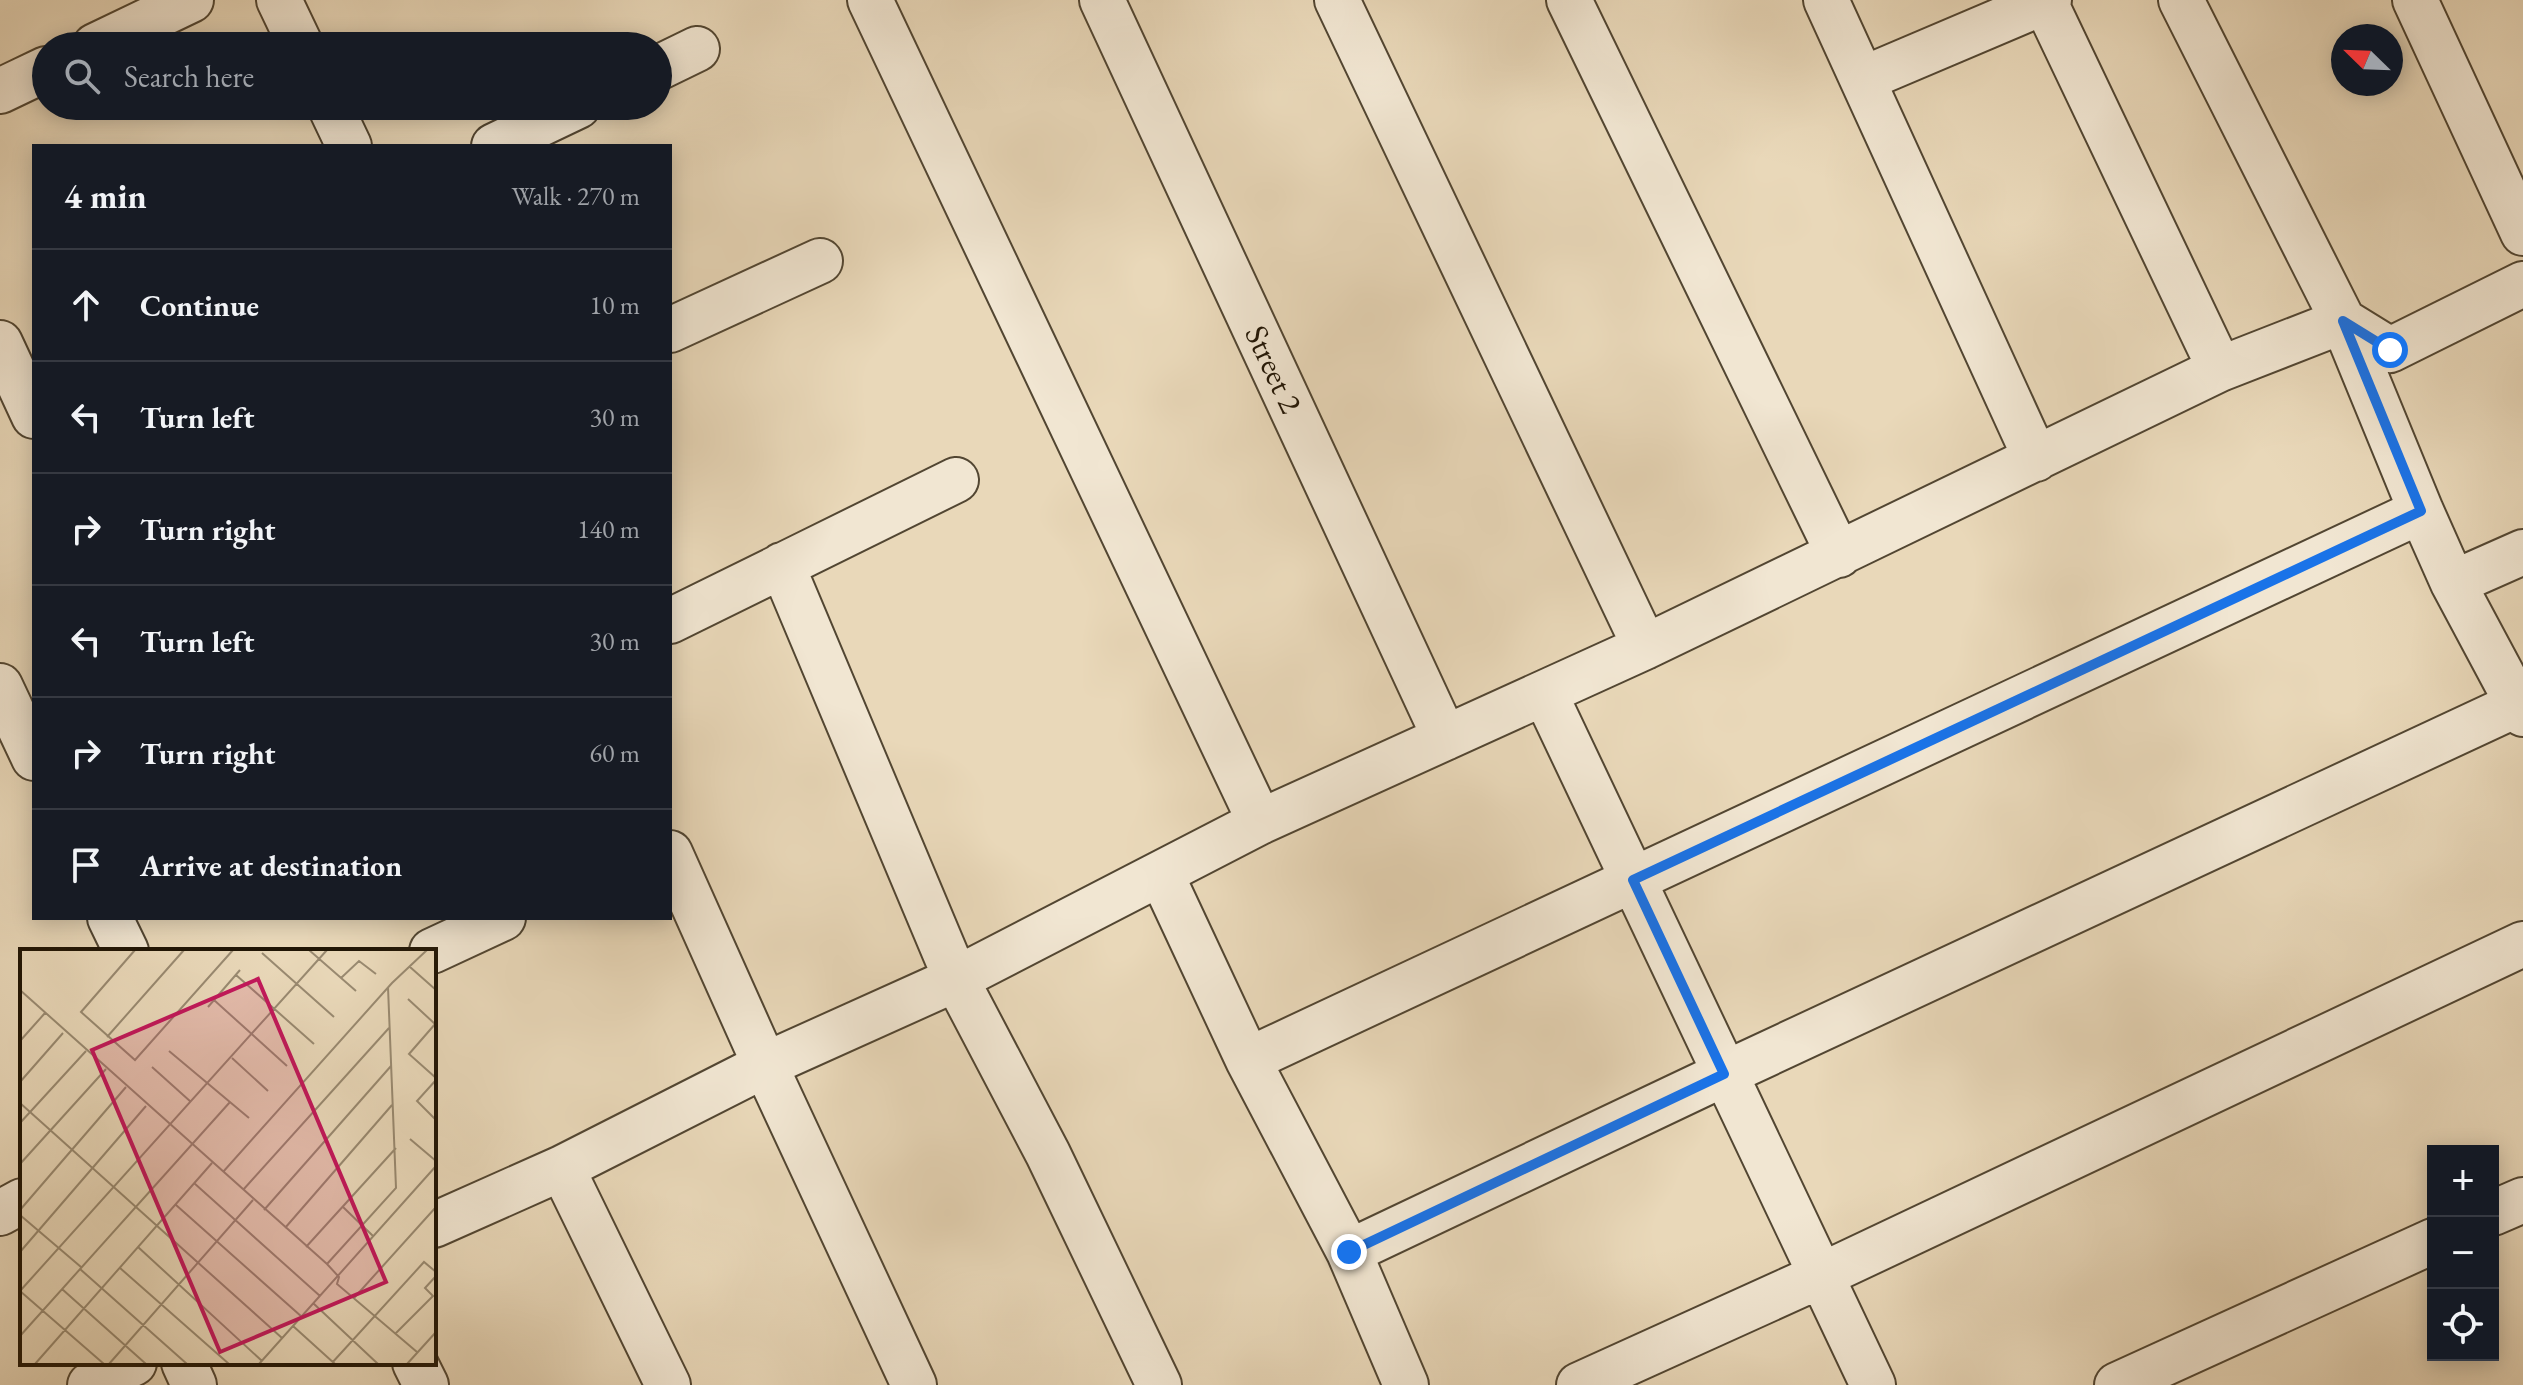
<!DOCTYPE html>
<meta charset="utf-8">
<style>
body{margin:0;font-family:"EB Garamond",serif;background:#242831;color:#f1f3f6}
.controls{position:absolute;right:24px;bottom:24px;display:grid;overflow:hidden;border-radius:0px;box-shadow:0 4px 20px #0003}
.controls button{width:72px;height:72px;display:grid;place-items:center;padding:0;border:0;border-bottom:2px solid #363941;background:#171b24;color:#f1f3f6;font:40px sans-serif}
.compass{position:absolute;left:2331px;top:24px;width:72px;height:72px;border-radius:50%;background:#171b24;box-shadow:0 4px 20px #0003;rotate:293deg}
.stop{position:absolute;width:24px;height:24px;margin:-18px;border:6px solid #1a73e8;border-radius:50%;background:#fff}
.stop.end{background:#1a73e8;border-color:#fff;box-shadow:0 2px 8px #0008}
.list{margin:0;padding:0;list-style:none}
h2{display:flex;justify-content:space-between;align-items:center;height:104px;margin:0;padding:0 32px;font-size:34px}
h2 small{font-size:26px;font-weight:400;color:#9ea1a6}
.list li{display:grid;grid-template-columns:52px 1fr auto;gap:24px;align-items:center;box-sizing:border-box;height:112px;padding:0 32px;border-top:2px solid #363941}
.list b{display:block;font-size:30px;white-space:nowrap}
.list em{font-size:26px;font-style:normal;color:#9ea1a6}
.icon{flex:none;width:44px;height:44px;fill:none;stroke:currentColor;stroke-width:2;stroke-linecap:round;stroke-linejoin:round}
.map{position:relative;flex:none;width:2523px;height:1385px;overflow:hidden}
.search{position:absolute;background:#171b24;box-shadow:0 4px 20px #0003;left:32px;top:32px;width:640px;height:88px;display:flex;align-items:center;gap:20px;box-sizing:border-box;padding:0 28px;border-radius:44px;color:#9ea1a6;font-size:30px}
.panel{position:absolute;background:#171b24;box-shadow:0 4px 20px #0003;left:32px;top:144px;width:640px;height:776px;border-radius:0px}
.map>svg:first-child{display:block}
.lines{fill:none;stroke-linecap:round;stroke-linejoin:round}
.minor-casing{stroke:#524632;stroke-width:48}
.minor{stroke:#f1e6d2;stroke-width:44}
.route{stroke:#1a73e8;stroke-width:10}
.labels{text-anchor:middle;stroke-width:8;stroke-linejoin:round;paint-order:stroke}
.street-label{font-size:32px;fill:#201505;stroke:#f1e6d2}
.inset-road{fill:none;stroke:#998a71;stroke-width:2}
.view{fill:#c2185b;fill-opacity:0.15;stroke:#c2185b;stroke-width:4}
.inset-edge{fill:none;stroke:#201505;stroke-width:4}
</style>
<div class="map">
<svg width="2523" height="1385" viewBox="0 0 2523 1385">
<rect width="100%" height="100%" fill="#e9d8b9"/>
<filter id="stains"><feTurbulence type="fractalNoise" baseFrequency=".0025" numOctaves="4"/><feColorMatrix values="0 0 0 0 .2 0 0 0 0 .09 0 0 0 0 .02 0 0 0 .5 -.17"/></filter>
<radialGradient id="worn" r=".72"><stop offset=".6" stop-color="#630" stop-opacity="0"/><stop offset="1" stop-color="#630" stop-opacity=".3"/></radialGradient>
<g class="lines">
<defs>
<path id="minor" d="M279,0L301,46
M870,0L1260,822
M1102,0L1445,738
M1337,0L1645,647
M1569,0L1839,555
M1826,0L2036,459
M2044,0L2220,369
M2181,0L2343,321L2421,511L2453,583L2523,714
M2415,0L2523,233
M95,46L191,0
M658,68L697,49
M1863,79L2049,0
M0,91L46,69
M330,106L349,146
M494,146L578,106
M670,330L820,261
M0,343L34,416
M782,565L956,979L1048,1154L1159,1385
M2453,583L2523,552
M670,621L956,480
M0,686L34,758
M1545,694L1873,1385
M670,853L765,1065L914,1385
M1161,874L1248,1060L1349,1252L1406,1385
M110,918L126,951
M432,951L503,918
M1248,1060L2421,511
M562,1168L668,1385
M0,1213L22,1201
M2493,1213L2523,1200
M434,1225L562,1168L765,1065L956,979L1260,822L1645,647L2220,369L2343,321L2390,350L2523,284
M1349,1252L1724,1074L2518,704
M184,1363L194,1385
M415,1363L426,1385
M90,1385L134,1363
M1579,1385L1822,1275L2523,944
M2117,1385L2433,1241"/>
</defs>
<!-- minor casing -->
<use href="#minor" class="minor-casing"/>
<!-- minor -->
<use href="#minor" class="minor"/>
</g>
<g class="lines">
<!-- route -->
<path class="route" d="M1349,1252L1724,1074L1633,880L2421,511L2343,321L2390,350"/>
</g>
<g class="labels">
<!-- street labels -->
<g class="street-label">
<text transform="translate(1274 369) rotate(65)" y="11">Street 2</text>
</g>
</g>
<!-- overview -->
<g transform="translate(20 949)">
<rect width="416" height="416" fill="#e9d8b9"/>
<path class="inset-road" d="M115,1L61,63L115,111L213,1M289,1L336,42M242,4L314,68M390,18L416,41M216,26L294,95M321,29L339,12L356,25M0,41L307,315L319,328L317,335L397,403M388,50L415,75M194,51L267,117M188,58L220,21M416,74L389,105L416,129M87,88L164,1M0,92L25,64M149,102L229,169M212,109L248,142M132,118L171,153M416,131L397,152L416,171M0,133L43,84M0,154L262,389M0,174L66,102M390,190L416,212M0,215L86,120M203,223L372,34L407,1M174,234L300,347M223,241L369,79M156,256L282,368M323,258L353,287M0,261L106,138M244,261L371,117M0,266L61,318M265,279L372,156M118,298L242,412M286,298L376,199M0,303L126,157M307,315L376,239L368,38M100,319L209,415M60,320L167,415M42,340L126,415M0,342L307,1M0,342L84,415M334,349L416,258M293,354L358,415M273,377L315,415M375,385L413,347L405,339L416,327M0,387L210,153M15,415L192,214M89,415L233,251M239,415L416,217M311,415L404,313L416,323M387,415L416,383"/>
<path class="view" d="M238,30L366,333L200,403L72,101Z"/>
<rect width="416" height="416" class="inset-edge"/>
</g>
<rect width="100%" height="100%" filter="url(#stains)"/>
<rect width="100%" height="100%" fill="url(#worn)"/>
</svg>
<div class="controls">
<button>+</button>
<button>−</button>
<button><svg class="icon" aria-label="locate" viewBox="0 0 24 24"><circle cx="12" cy="12" r="6"/><path d="M12 2v4M12 18v4M2 12h4M18 12h4"/></svg></button>
</div>
<svg class="compass" viewBox="-18 -18 36 36"><path d="M0-13l5 13h-10z" fill="#e53935"/><path d="M0 13l5-13h-10z" fill="#9ea1a6"/></svg>
<div class="stop" style="left:2390px;top:350px"></div>
<div class="stop end" style="left:1349px;top:1252px"></div>
<div class="search"><svg class="icon" aria-label="search" viewBox="0 0 24 24"><circle cx="10" cy="10" r="6"/><path d="M15 15l6 6"/></svg>Search here</div>
<section class="panel">
<h2>4 min<small>Walk · 270 m</small></h2>
<ul class="list">
<li><svg class="icon" aria-label="ahead" viewBox="0 0 24 24"><path d="M12 20V5M6 11l6-6 6 6"/></svg><div><b>Continue</b></div><em>10 m</em></li>
<li><svg class="icon" aria-label="left" viewBox="0 0 24 24"><path d="M17 20v-9H6M10 6l-5 5 5 5"/></svg><div><b>Turn left</b></div><em>30 m</em></li>
<li><svg class="icon" aria-label="right" viewBox="0 0 24 24"><path d="M7 20v-9h11M14 6l5 5-5 5"/></svg><div><b>Turn right</b></div><em>140 m</em></li>
<li><svg class="icon" aria-label="left" viewBox="0 0 24 24"><path d="M17 20v-9H6M10 6l-5 5 5 5"/></svg><div><b>Turn left</b></div><em>30 m</em></li>
<li><svg class="icon" aria-label="right" viewBox="0 0 24 24"><path d="M7 20v-9h11M14 6l5 5-5 5"/></svg><div><b>Turn right</b></div><em>60 m</em></li>
<li><svg class="icon" aria-label="arrive" viewBox="0 0 24 24"><path d="M6 21V4h12l-3 4 3 4H6"/></svg><div><b>Arrive at destination</b></div></li>
</ul>
</section>
</div>
